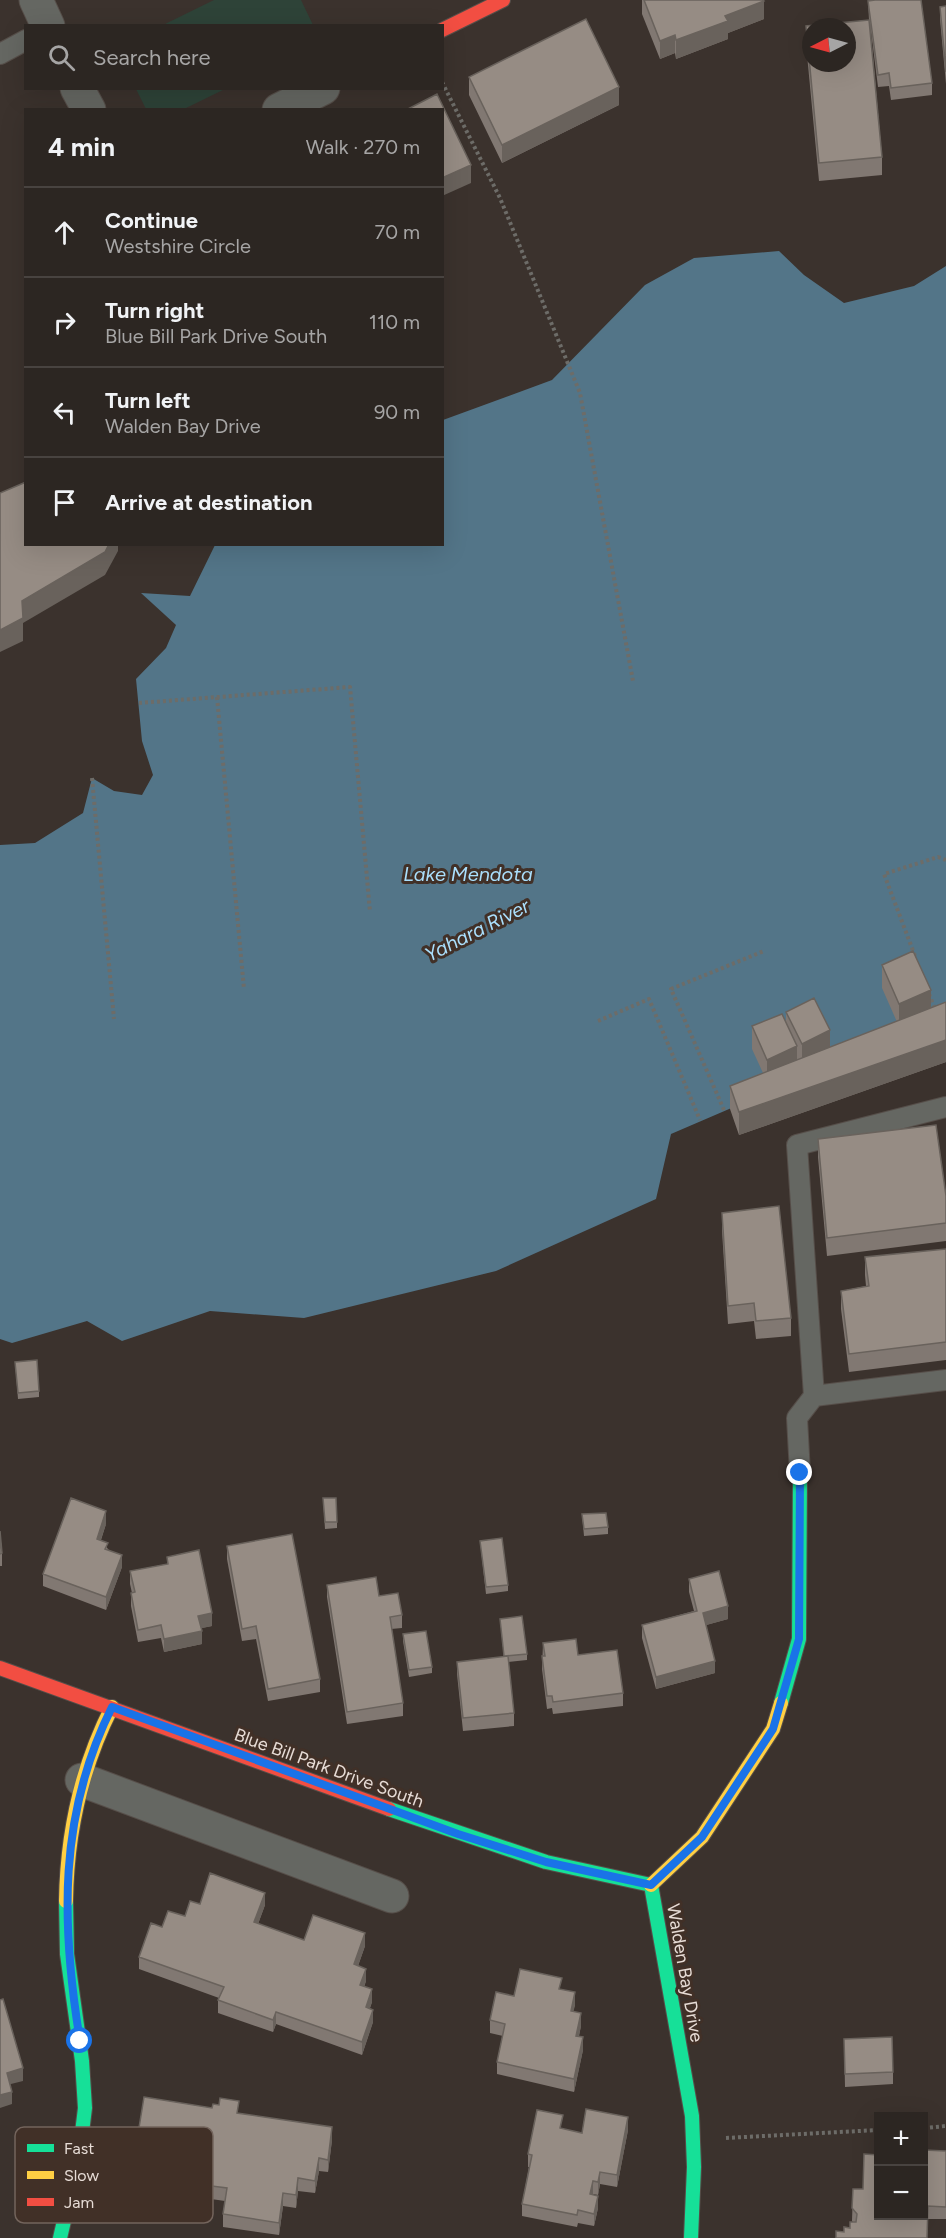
<!DOCTYPE html>
<meta charset="utf-8">
<style>
body{margin:0;font-family:Figtree,sans-serif;background:#38322f;color:#f1f3f6}
.controls{position:absolute;right:18px;bottom:18px;display:grid;overflow:hidden;border-radius:0px;box-shadow:0 6px 24px #0002}
.controls button{width:54px;height:54px;display:grid;place-items:center;padding:0;border:0;border-bottom:2px solid #484340;background:#2c2622;color:#f1f3f6;font:30px sans-serif}
.compass{position:absolute;left:802px;top:18px;width:54px;height:54px;border-radius:50%;background:#2c2622;box-shadow:0 6px 24px #0002;rotate:264deg}
.stop{position:absolute;width:18px;height:18px;margin:-14px;border:4px solid #1a73e8;border-radius:50%;background:#fff}
.stop.end{background:#1a73e8;border-color:#fff;box-shadow:0 2px 6px #0008}
.list{margin:0;padding:0;list-style:none}
h2{display:flex;justify-content:space-between;align-items:center;height:78px;margin:0;padding:0 24px;font-size:26px}
h2 small{font-size:20px;font-weight:400;color:#a6a5a5}
.list li{display:grid;grid-template-columns:39px 1fr auto;gap:18px;align-items:center;box-sizing:border-box;height:90px;padding:0 24px;border-top:2px solid #484340}
.list b{display:block;font-size:22px;white-space:nowrap}
.list p{margin:0;font-size:20px;white-space:nowrap;color:#a6a5a5}
.list em{font-size:20px;font-style:normal;color:#a6a5a5}
.icon{flex:none;width:33px;height:33px;fill:none;stroke:currentColor;stroke-width:2;stroke-linecap:round;stroke-linejoin:round}
.map{position:relative;flex:none;width:946px;height:2238px;overflow:hidden}
.search{position:absolute;background:#2c2622;box-shadow:0 6px 24px #0002;left:24px;top:24px;width:420px;height:66px;display:flex;align-items:center;gap:15px;box-sizing:border-box;padding:0 21px;border-radius:0px;color:#a6a5a5;font-size:22px}
.panel{position:absolute;background:#2c2622;box-shadow:0 6px 24px #0002;left:24px;top:108px;width:420px;height:438px;border-radius:0px}
.map>svg:first-child{display:block}
.green{fill:#2e4338}
.water{fill:#537588}
.lines{fill:none;stroke-linecap:round;stroke-linejoin:round}
.lane-casing{stroke:#564e49;stroke-width:22}
.street-casing{stroke:#564e49;stroke-width:35}
.fast-casing{stroke:#564e49;stroke-width:16}
.slow-casing{stroke:#564e49;stroke-width:16}
.jam-casing{stroke:#564e49;stroke-width:16}
.path{stroke:#6d6c68;stroke-width:4;stroke-dasharray:3 3;stroke-linecap:butt}
.lane{stroke:#656762;stroke-width:20}
.street{stroke:#656762;stroke-width:33}
.fast{stroke:#16e098;stroke-width:14}
.slow{stroke:#ffcf43;stroke-width:14}
.jam{stroke:#f24e42;stroke-width:14}
.wall{fill:#817872}
.shaded-wall{fill:#69625c}
.building{fill:#968c84;stroke:#69625c;stroke-width:1.5;fill-rule:evenodd}
.route{stroke:#1a73e8;stroke-width:8}
.labels{text-anchor:middle;stroke-width:6;stroke-linejoin:round;paint-order:stroke}
.street-label{font-size:18px;fill:#e7dcd6;stroke:#413027}
.water-label{font-size:20px;font-style:italic;fill:#aadffc;stroke:#413027}
.key{fill:#413027;stroke:#73645c;stroke-width:1.5}
.key-label{font-size:16px;fill:#e7dcd6}
</style>
<div class="map">
<svg width="946" height="2238" viewBox="0 0 946 2238">
<rect width="100%" height="100%" fill="#3b322d"/>
<!-- green -->
<path class="green" d="M214,0H301L313,25H163Z
M136,89H225L184,109H146Z"/>
<!-- water -->
<path class="water" d="M779,251L804,275L844,303L914,286L946,266V1016L671,1134L656,1199L496,1271L304,1318L210,1311L122,1341L87,1321L12,1343L0,1339V845L35,843L83,813L92,778L114,791L142,795L153,775L142,741L136,679L166,648L176,625L141,593L190,596L215,545L442,544L443,420L552,380L645,285L694,258Z"/>
<g class="lines">
<defs>
<path id="lane" d="M0,54L26,40
M814,1396L797,1145L946,1107
M800,1473L797,1418L814,1396L946,1380"/>
<path id="street" d="M36,0L48,26
M77,88L89,110
M279,110L323,88
M82,1780L392,1896"/>
<path id="fast" d="M781,1703L799,1639L800,1473
M389,1809L546,1862L651,1885
M651,1885L692,2116L694,2167L691,2238
M60,2238L79,2157L85,2108L82,2061L67,1954L66,1901"/>
<path id="slow" d="M651,1885L702,1837L773,1729L781,1703
M66,1901C67,1833 81,1768 112,1707"/>
<path id="jam" d="M442,30L503,0
M0,1668L389,1809"/>
</defs>
<!-- lane casing -->
<use href="#lane" class="lane-casing"/>
<!-- street casing -->
<use href="#street" class="street-casing"/>
<!-- fast casing -->
<use href="#fast" class="fast-casing"/>
<!-- slow casing -->
<use href="#slow" class="slow-casing"/>
<!-- jam casing -->
<use href="#jam" class="jam-casing"/>
<!-- path -->
<path class="path" d="M442,82L500,198L580,393L633,681
M217,697L244,989
M139,703L350,687L370,912
M92,778L114,1019
M915,956L884,874L938,857L946,860
M929,994L936,1012
M598,1021L649,999L700,1120
M724,1110L671,989L764,951
M924,2128L946,2126
M726,2138L878,2130"/>
<!-- lane -->
<use href="#lane" class="lane"/>
<!-- street -->
<use href="#street" class="street"/>
<!-- fast -->
<use href="#fast" class="fast"/>
<!-- slow -->
<use href="#slow" class="slow"/>
<!-- jam -->
<use href="#jam" class="jam"/>
</g>
<!-- wall -->
<path class="wall" d="M642,0H763L764,19L728,33V39L676,59L675,53L660,59L642,14Z
M874,0H921L932,83V95L891,100L889,86L878,87L870,23L882,157V175L819,181L806,44V26L869,20L868,1H874Z
M946,6V84L940,19V7Z
M469,77L619,105L502,163L469,95Z
M882,965L931,1008L946,1002V1062L739,1135L730,1109V1086L763,1073L752,1049V1026L786,1023V1012L830,1047L897,1022L882,988Z
M818,1139L946,1196V1241L827,1256L818,1157Z
M722,1213L791,1318V1336L756,1339L754,1321L728,1324L722,1231Z
M946,1249V1360L849,1372L841,1309V1291L866,1286L865,1275V1257Z
M15,1362L39,1391V1397L18,1399Z
M323,1498L337,1522V1528L325,1529Z
M582,1514L608,1527V1534L584,1536Z
M106,1524L101,1540L122,1567L106,1610L43,1586V1574Z
M0,1531L2,1553V1566H0Z
M480,1541L508,1585V1591L486,1594Z
M227,1546L320,1679V1692L268,1701L256,1639L242,1641L227,1559Z
M167,1557L212,1626L201,1628L202,1644L164,1652L161,1638L138,1642L131,1606V1593H132L130,1584V1571L167,1564Z
M689,1579L728,1619L706,1625L715,1673L656,1689L642,1638V1625L694,1611L689,1592Z
M327,1585L379,1596L402,1615V1628L391,1629L403,1703V1716L347,1724L327,1597Z
M500,1619L527,1654V1660L508,1662L514,1713V1726L463,1731L457,1674V1662L504,1657Z
M403,1634L432,1667V1673L409,1677L403,1641Z
M543,1643L578,1655L623,1693V1706L553,1714L552,1708L547,1709L542,1669Z
M200,1904L265,1905L258,1924L304,1940L365,1946L358,1966L366,1981L364,1987L372,2002L370,2008L373,2022L362,2055L276,2024L273,2032L218,2013V2000L219,1998L139,1969V1957L162,1927L185,1916Z
M562,1989L575,2005L573,2011L581,2026L579,2036L583,2050L574,2092L497,2074V2062L503,2036L490,2033V2020L514,1996Z
M844,2039L893,2072V2084L845,2087Z
M239,2113L332,2140L328,2172L319,2171L315,2193L298,2191L296,2208L283,2206L279,2235L223,2227V2214L225,2201L204,2198L201,2220L164,2215V2202L166,2188L160,2187V2169L146,2166L147,2148L138,2147V2134Z
M562,2129L582,2133L628,2130L617,2187L600,2184L598,2195L593,2194L598,2208L594,2226L578,2223L577,2227L522,2216V2204L529,2167H528V2154Z
M946,2151V2219H928L927,2238H836L850,2228L853,2222L852,2221L853,2189L879,2216Z"/>
<!-- shaded-wall -->
<path class="shaded-wall" d="M764,1V19L728,33V39L676,59V40L725,16Z
M675,35V53L660,59V41Z
M619,87V105L502,163V145Z
M471,165V183L442,196V178Z
M109,544H118V551L105,575L23,623V641L0,652V630L22,601Z
M931,990V1012L899,1026V1004Z
M830,1030V1053L802,1067V1044Z
M946,1040V1062L739,1135V1112Z
M797,1046V1069L767,1082V1060Z
M106,1511V1524L97,1551V1539Z
M122,1555V1567L106,1610V1597Z
M728,1606V1619L703,1626V1613Z
M212,1613V1626L198,1629V1616Z
M202,1631V1644L164,1652V1639Z
M715,1661V1673L656,1689V1677Z
M265,1893V1905L254,1935V1922Z
M365,1933V1946L354,1977V1964Z
M366,1969V1981L360,1998V1985Z
M372,1989V2002L366,2019V2007Z
M575,1992V2005L571,2023V2011Z
M373,2010V2022L362,2055V2042Z
M276,2012V2024L273,2032V2020Z
M581,2013V2026L576,2048V2036Z
M583,2037V2050L574,2092V2079Z
M23,2068V2081L7,2085V2073Z
M12,2092V2104L0,2108V2095Z
M628,2117V2130L617,2187V2175Z
M332,2127V2140L328,2172V2160Z
M319,2158V2171L315,2193V2181Z
M600,2172V2184L598,2195V2182Z
M298,2178V2191L296,2208V2195Z
M593,2181V2194L590,2207V2194Z
M204,2185V2198L201,2220V2208Z
M283,2193V2206L279,2235V2223Z
M598,2196V2208L594,2226V2214Z"/>
<!-- building -->
<path class="building" d="M644,0H763L764,1L725,16L728,21L676,40L675,35L660,41Z
M875,0H921L932,83L891,88L889,73L878,75L868,1Z
M946,6V72L940,7Z
M586,19L619,87L502,145L469,77Z
M869,20L882,157L819,163L806,26ZM811,27H847V63H811Z
M437,94L471,165L442,178V110H406Z
M26,482V544H109L105,552L22,601L23,618L0,630V493Z
M913,951L931,990L899,1004L882,965Z
M814,998L830,1030L802,1044L786,1012Z
M946,1002V1040L739,1112L730,1086Z
M782,1014L797,1046L767,1060L752,1026Z
M936,1125L946,1196V1223L827,1238L818,1139Z
M779,1206L791,1318L756,1321L754,1303L728,1306L722,1213Z
M946,1249V1342L849,1354L841,1291L869,1286L865,1257Z
M37,1360L39,1391L18,1393L15,1362Z
M71,1498L106,1511L97,1539L108,1543L105,1549L122,1555L106,1597L43,1574Z
M323,1498H336L337,1522H325Z
M606,1513L608,1527L584,1529L582,1514Z
M0,1531L2,1553L0,1554Z
M292,1534L320,1679L268,1689L256,1626L242,1629L227,1546Z
M502,1538L508,1585L486,1587L480,1541Z
M199,1550L212,1613L198,1616L202,1631L164,1639L161,1625L138,1630L131,1593L135,1592L130,1571L168,1564L167,1557Z
M719,1571L728,1606L703,1613L715,1661L656,1677L642,1625L697,1611L689,1579Z
M376,1577L379,1596L398,1593L402,1615L390,1617L403,1703L347,1712L327,1585Z
M522,1616L527,1654L504,1656L500,1619Z
M426,1631L432,1667L409,1670L403,1634Z
M576,1639L578,1655L617,1650L623,1693L553,1702L552,1696H547L542,1656H545L543,1643Z
M508,1656L514,1713L463,1718L457,1662Z
M210,1873L265,1893L254,1922L304,1940L313,1915L365,1933L354,1964L366,1969L360,1985L372,1989L366,2007L373,2010L362,2042L276,2012L273,2020L218,2000L224,1987L139,1957L151,1923L162,1927L168,1911L185,1916L190,1901L200,1904Z
M520,1969L562,1978L559,1989L575,1992L571,2011L581,2013L576,2036L583,2037L574,2079L497,2062L505,2024L490,2020L496,1992L514,1996Z
M3,1999L23,2068L7,2073L12,2092L0,2095V2000Z
M892,2037L893,2072L845,2074L844,2039Z
M144,2097L212,2108L213,2104L219,2105L220,2098L239,2101L237,2113L332,2127L328,2160L319,2158L315,2181L298,2178L296,2195L283,2193L279,2223L223,2214L227,2188L204,2185L201,2208L164,2202L168,2176L160,2175L162,2156L146,2154L149,2136L138,2134Z
M586,2109L628,2117L617,2175L600,2172L598,2182L593,2181L590,2194L598,2196L594,2214L578,2210L577,2215L522,2204L532,2155L528,2154L537,2110L563,2115L560,2128L582,2133Z
M924,2150L946,2151V2207L928,2206L927,2238H836V2231L844,2232V2227L850,2228V2222H856L857,2214L852,2208L853,2189H863L864,2154L879,2155V2216H924Z"/>
<g class="lines">
<!-- route -->
<path class="route" d="M80,2041C61,1925 58,1815 112,1707L458,1834L546,1862L651,1885L702,1837L773,1729L799,1639L800,1473"/>
</g>
<g class="labels">
<!-- street labels -->
<g class="street-label">
<text transform="translate(329 1768) rotate(20)" y="6">Blue Bill Park Drive South</text>
<text transform="translate(685 1973) rotate(80)" y="6">Walden Bay Drive</text>
</g>
<!-- water labels -->
<g class="water-label">
<text x="468" y="881">Lake Mendota</text>
<text transform="translate(477 930) rotate(-27)" y="7">Yahara River</text>
</g>
</g>
<!-- legend -->
<rect x="15" y="2127" width="198" height="96" rx="9" class="key"/>
<rect x="27" y="2144" width="27" height="8" fill="#16e098"/>
<rect x="27" y="2171" width="27" height="8" fill="#ffcf43"/>
<rect x="27" y="2198" width="27" height="8" fill="#f24e42"/>
<g class="key-label">
<text x="64" y="2154">Fast</text>
<text x="64" y="2181">Slow</text>
<text x="64" y="2208">Jam</text>
</g>
</svg>
<div class="controls">
<button>+</button>
<button>−</button>
</div>
<svg class="compass" viewBox="-18 -18 36 36"><path d="M0-13l5 13h-10z" fill="#e53935"/><path d="M0 13l5-13h-10z" fill="#a6a5a5"/></svg>
<div class="stop" style="left:80px;top:2041px"></div>
<div class="stop end" style="left:800px;top:1473px"></div>
<div class="search"><svg class="icon" aria-label="search" viewBox="0 0 24 24"><circle cx="10" cy="10" r="6"/><path d="M15 15l6 6"/></svg>Search here</div>
<section class="panel">
<h2>4 min<small>Walk · 270 m</small></h2>
<ul class="list">
<li><svg class="icon" aria-label="ahead" viewBox="0 0 24 24"><path d="M12 20V5M6 11l6-6 6 6"/></svg><div><b>Continue</b><p>Westshire Circle</p></div><em>70 m</em></li>
<li><svg class="icon" aria-label="right" viewBox="0 0 24 24"><path d="M7 20v-9h11M14 6l5 5-5 5"/></svg><div><b>Turn right</b><p>Blue Bill Park Drive South</p></div><em>110 m</em></li>
<li><svg class="icon" aria-label="left" viewBox="0 0 24 24"><path d="M17 20v-9H6M10 6l-5 5 5 5"/></svg><div><b>Turn left</b><p>Walden Bay Drive</p></div><em>90 m</em></li>
<li><svg class="icon" aria-label="arrive" viewBox="0 0 24 24"><path d="M6 21V4h12l-3 4 3 4H6"/></svg><div><b>Arrive at destination</b></div></li>
</ul>
</section>
</div>
